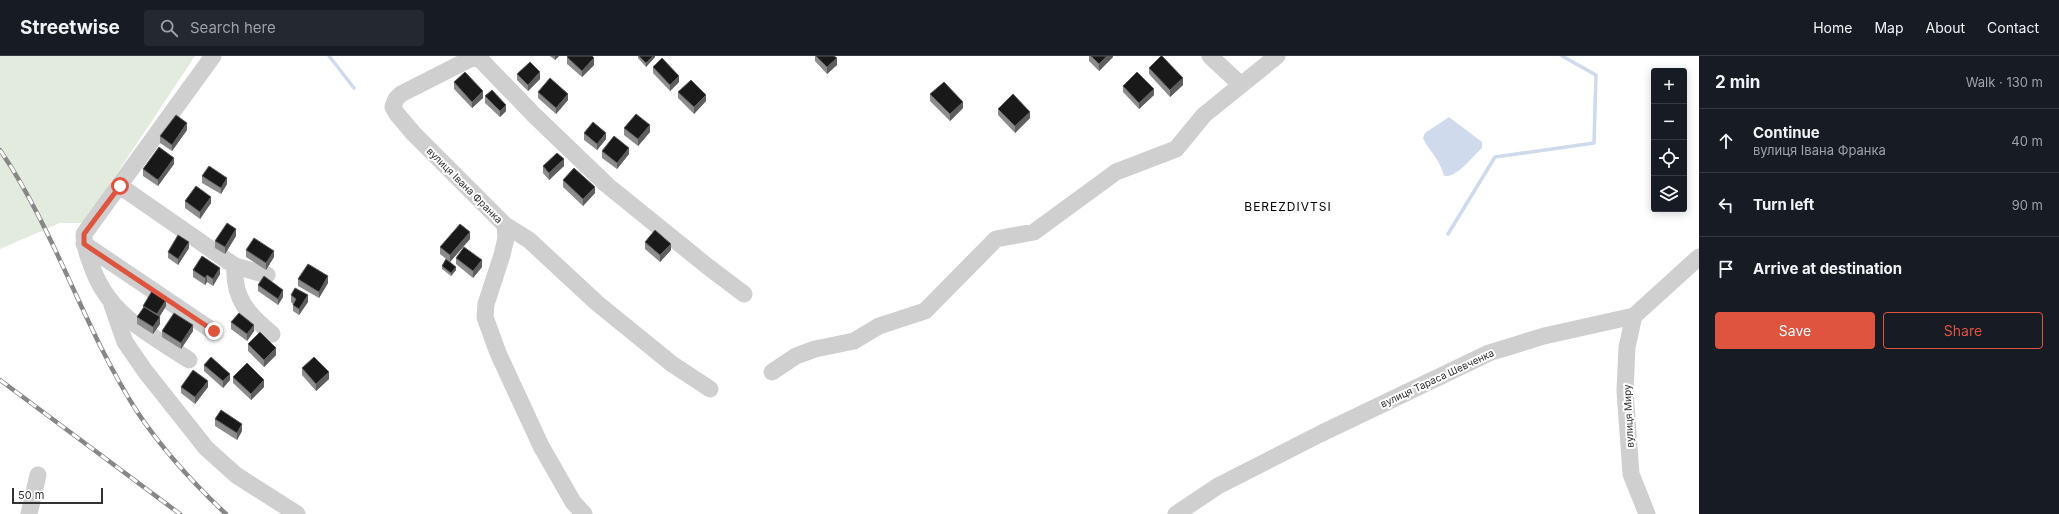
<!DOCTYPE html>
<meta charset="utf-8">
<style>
body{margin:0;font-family:Inter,sans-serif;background:#242831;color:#f1f3f6}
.controls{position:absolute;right:12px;top:12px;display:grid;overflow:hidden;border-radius:4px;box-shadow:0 2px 10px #0003}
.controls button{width:36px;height:36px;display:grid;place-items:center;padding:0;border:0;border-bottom:1px solid #363941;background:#171b24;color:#f1f3f6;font:20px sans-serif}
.scale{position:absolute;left:12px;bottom:10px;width:91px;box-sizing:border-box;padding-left:4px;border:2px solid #323232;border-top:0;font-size:11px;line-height:14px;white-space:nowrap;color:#323232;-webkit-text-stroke:3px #fff;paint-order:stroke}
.stop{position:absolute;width:12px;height:12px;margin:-9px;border:3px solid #de543f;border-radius:50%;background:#fff}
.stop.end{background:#de543f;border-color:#fff;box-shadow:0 1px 4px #0008}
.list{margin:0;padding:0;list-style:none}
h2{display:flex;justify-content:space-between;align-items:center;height:52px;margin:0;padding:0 16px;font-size:17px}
h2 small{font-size:13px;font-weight:400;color:#9ea1a6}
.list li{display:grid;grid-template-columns:26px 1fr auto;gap:12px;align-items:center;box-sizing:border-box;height:64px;padding:0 16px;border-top:1px solid #363941}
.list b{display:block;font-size:15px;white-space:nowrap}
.list p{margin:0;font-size:13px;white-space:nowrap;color:#9ea1a6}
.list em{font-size:13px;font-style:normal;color:#9ea1a6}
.actions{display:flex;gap:8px;padding:12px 16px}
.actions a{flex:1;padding:9px 0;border:1px solid #de543f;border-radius:4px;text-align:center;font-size:14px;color:#de543f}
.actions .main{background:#de543f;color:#fff}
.icon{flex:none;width:22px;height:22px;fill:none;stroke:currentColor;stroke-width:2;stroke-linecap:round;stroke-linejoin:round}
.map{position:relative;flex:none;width:1699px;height:458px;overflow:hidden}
header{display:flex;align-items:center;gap:24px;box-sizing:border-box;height:56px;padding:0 20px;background:#171b24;border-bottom:1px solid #363941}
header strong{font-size:19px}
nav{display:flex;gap:22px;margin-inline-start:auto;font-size:14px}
.search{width:280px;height:36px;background:#242831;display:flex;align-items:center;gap:10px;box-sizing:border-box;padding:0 14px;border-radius:4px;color:#9ea1a6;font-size:15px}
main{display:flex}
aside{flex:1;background:#171b24}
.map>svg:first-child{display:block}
.green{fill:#e3ebdf}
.water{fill:#cfdbec}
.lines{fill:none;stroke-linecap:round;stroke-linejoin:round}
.stream{stroke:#cfdbec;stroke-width:3.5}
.minor{stroke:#cfcfcf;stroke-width:17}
.rail-casing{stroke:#878787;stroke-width:4.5}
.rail{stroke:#fff;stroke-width:3;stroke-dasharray:9;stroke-linecap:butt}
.wall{fill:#8c8c8c}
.shaded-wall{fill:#5e5e5e}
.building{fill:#191919;stroke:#5e5e5e}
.route{stroke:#de543f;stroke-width:5}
.labels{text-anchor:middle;stroke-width:4;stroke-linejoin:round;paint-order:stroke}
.street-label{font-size:10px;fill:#323232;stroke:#fff}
.quarter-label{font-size:12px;letter-spacing:1px;fill:#000;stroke:#fff}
</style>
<header>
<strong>Streetwise</strong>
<div class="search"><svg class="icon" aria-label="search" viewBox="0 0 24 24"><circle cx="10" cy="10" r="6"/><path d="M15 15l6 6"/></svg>Search here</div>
<nav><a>Home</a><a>Map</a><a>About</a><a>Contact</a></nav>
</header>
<main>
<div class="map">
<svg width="1699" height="458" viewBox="0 0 1699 458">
<rect width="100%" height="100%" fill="#fff"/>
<!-- green -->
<path class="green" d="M0,0H195L84,167H60L0,193Z"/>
<!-- water -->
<path class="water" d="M1449,61L1482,86V92C1473,100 1457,122 1444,120C1439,101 1430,97 1423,82L1425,77Z"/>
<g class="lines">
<!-- stream -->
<path class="stream" d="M329,0L354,32
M1448,178L1495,101L1594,87L1596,19L1562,0"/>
<!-- minor -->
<path class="minor" d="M476,0L401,38L396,43L393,51L397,58L413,77L505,169L506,182L502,199L486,248L485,261L498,297L541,390L573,446L584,458
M477,0L534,59L607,129L707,210L744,238
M1210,0L1241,29
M120,130L235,210L267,219
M505,169L529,184L597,247L672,308L710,333
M84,188L213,275
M235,210C233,243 248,258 272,278
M112,249L125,286L145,315L206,392L236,419L297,458
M1634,260L1627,291L1625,335L1631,418L1647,458
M189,304C148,277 107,258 91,208C87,198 84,189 84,178L213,0
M772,316L796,300L815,293L854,285L879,270L925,255L996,183L1034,176L1116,116L1176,93L1204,59L1277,0
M29,458L38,419
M1176,458L1218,430L1320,378L1489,297L1544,280L1634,260L1699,201"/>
<defs>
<path id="rail" d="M0,94C56,176 84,274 138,357C163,394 194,428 226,458
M0,324L180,458"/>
</defs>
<!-- rail casing -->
<use href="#rail" class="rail-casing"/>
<!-- rail -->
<use href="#rail" class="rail"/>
</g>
<!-- wall -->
<path class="wall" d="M550,0H559L555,4Z
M638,0H655V1L646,11L638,2Z
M815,0H834L837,9L827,18L815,5Z
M1089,0H1113V1L1099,15L1089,5Z
M567,1L594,9L582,21L567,8Z
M653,11L679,26L670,35L653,17Z
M1149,12L1183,29L1170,41L1149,18Z
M517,18L540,23L528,35L517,24Z
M454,26L483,42L472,52L454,33Z
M1123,30L1154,39L1139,53L1123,36Z
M538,36L568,44L556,58L538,42Z
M678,36L706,45L694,58L678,42Z
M930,38L963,52L950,65L930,45Z
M485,40L506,55L500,61L485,47Z
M998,53L1030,62L1015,77L998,59Z
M624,72L650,76L638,90L624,79Z
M187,74L172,95L160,87V80Z
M584,77L606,83L597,94L584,84Z
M602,95L629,98L617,113L602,102Z
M174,108L158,130L143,120V113Z
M543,110H564L549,124L543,117Z
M202,120L227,128L221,138L202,127Z
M563,124L595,137L583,150L563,131Z
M185,145L211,147L200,163L185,152Z
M236,180L225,198L215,192V185Z
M470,183L450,206L440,198V191Z
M645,186L671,194L660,206L645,193Z
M189,192L178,209L168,202V196Z
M246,194L274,201L266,214L246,201Z
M456,202L482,211L473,222L456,208Z
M442,210L456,214L451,220L442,213Z
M193,214L220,218L213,230L207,226L205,229L193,221Z
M298,223L328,227L319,242L298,230Z
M258,229L283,241L278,249L258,235Z
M291,239L308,246L299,259L293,255V248L291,246Z
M143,250H166L159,261L160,268L153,278L137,268V261L143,252Z
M231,266L254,275L247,285L231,273Z
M162,275H193L181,293L162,281Z
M248,288L276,299L264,311L248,295Z
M204,309L230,324L223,332L204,315Z
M302,312L329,323L316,335L302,319Z
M233,321L264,331L251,344L233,327Z
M181,331H208L195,348L181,337Z
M215,363L242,375L237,384L215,370Z"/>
<!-- shaded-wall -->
<path class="shaded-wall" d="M555,0H559L555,4Z
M653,0H655V1L646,11V7Z
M1107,0H1113V1L1099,15V8Z
M594,2V9L582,21V15Z
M837,2V9L827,18V11Z
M540,16V23L528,35V29Z
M679,20V26L670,35V29Z
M1183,22V29L1170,41V34Z
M1154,33V39L1139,53V47Z
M483,35V42L472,52V46Z
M568,38V44L556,58V52Z
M706,39V45L694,58V51Z
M963,46V52L950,65V58Z
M506,49V55L500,61V55Z
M1030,56V62L1015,77V70Z
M187,67V74L172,95V89Z
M650,69V76L638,90V83Z
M606,77V83L597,94V88Z
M629,92V98L617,113V107Z
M174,102V108L158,130V124Z
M564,103V110L549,124V117Z
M227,122V128L221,138V132Z
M595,131V137L583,150V143Z
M211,141V147L200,163V156Z
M236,173V180L225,198V191Z
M470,176V183L450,206V199Z
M189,186V192L178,209V203Z
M671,188V194L660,206V199Z
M274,195V201L266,214V207Z
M482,204V211L473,222V215Z
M456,211V214L451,220V217Z
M220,212V218L213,230V223Z
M207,219V226L205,229V222Z
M328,220V227L319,242V236Z
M283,234V241L278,249V243Z
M308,239V246L299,259V253Z
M166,244V250L157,265V258Z
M160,261V268L153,278V271Z
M193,269V275L181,293V287Z
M254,269V275L247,285V278Z
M276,292V299L264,311V304Z
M329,316V323L316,335V328Z
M230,318V324L223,332V325Z
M264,324V331L251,344V338Z
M208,325V331L195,348V341Z
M242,368V375L237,384V377Z"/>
<!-- building -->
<path class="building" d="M568,0H592L594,2L582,15L567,1Z
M639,0H653L646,7Z
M816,0H834L837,2L827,11Z
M1091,0H1107L1099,8Z
M1161,0H1162L1183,22L1170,34L1149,12Z
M662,2L679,20L670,29L653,11Z
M530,6L540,16L528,29L517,18Z
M465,16L483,35L472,46L454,26Z
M1137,16L1154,33L1139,47L1123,30Z
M550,22L568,38L556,52L538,36Z
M691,24L706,39L694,51L678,36Z
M944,26L963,46L950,58L930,38Z
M492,34L506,49L500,55L485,40Z
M1013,38L1030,56L1015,70L998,53Z
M636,58L650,69L638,83L624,72Z
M176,59L187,67L172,89L160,80Z
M593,66L606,77L597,88L584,77Z
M614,80L629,92L617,107L602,95Z
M159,91L174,102L158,124L143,113Z
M557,97L564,103L549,117L543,110Z
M209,110L227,122L221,132L202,120Z
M574,112L595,131L583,143L563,124Z
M196,130L211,141L200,156L185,145Z
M227,167L236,173L225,191L215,185Z
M460,168L470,176L450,199L440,191Z
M655,174L671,188L660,199L645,186Z
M178,179L189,186L178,203L168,196Z
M254,182L274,195L266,207L246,194Z
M464,191L482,204L473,215L456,202Z
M202,200L220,212L213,223L207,219L205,222L193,214Z
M446,203L456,211L451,217L442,210Z
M308,208L328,220L319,236L298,223Z
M264,220L283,234L278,243L258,229Z
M295,232L308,239L299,253L293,249L296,243L291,239Z
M152,235L166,244L157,258L143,250Z
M144,251L160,261L153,271L137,261Z
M174,257L193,269L181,287L162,275Z
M239,257L254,269L247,278L231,266Z
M260,276L276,292L264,304L248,288Z
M211,301L230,318L223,325L204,309Z
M314,301L329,316L316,328L302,312Z
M247,307L264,324L251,338L233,321Z
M193,314L208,325L195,341L181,331Z
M221,354L242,368L237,377L215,363Z"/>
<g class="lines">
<!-- route -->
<path class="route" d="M120,130L84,178V188L214,275"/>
</g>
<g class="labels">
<!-- street labels -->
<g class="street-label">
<text transform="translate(465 129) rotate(45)" y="4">вулиця Івана Франка</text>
<text transform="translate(1437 322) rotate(-25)" y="4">вулиця Тараса Шевченка</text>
<text transform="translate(1628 360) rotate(-93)" y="4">вулиця Миру</text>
</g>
<!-- quarter labels -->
<g class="quarter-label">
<text x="1288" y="155">BEREZDIVTSI</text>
</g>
</g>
</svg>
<div class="controls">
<button>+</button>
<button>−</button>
<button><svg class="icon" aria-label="locate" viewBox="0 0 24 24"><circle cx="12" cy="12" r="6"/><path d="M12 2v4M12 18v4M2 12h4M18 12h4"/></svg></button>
<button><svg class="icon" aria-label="layers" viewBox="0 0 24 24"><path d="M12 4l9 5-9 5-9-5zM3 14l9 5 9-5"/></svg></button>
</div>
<div class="scale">50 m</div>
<div class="stop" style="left:120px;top:130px"></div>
<div class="stop end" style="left:214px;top:275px"></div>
</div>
<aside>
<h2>2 min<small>Walk · 130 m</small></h2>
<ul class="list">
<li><svg class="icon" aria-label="ahead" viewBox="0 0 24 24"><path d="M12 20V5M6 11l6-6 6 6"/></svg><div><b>Continue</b><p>вулиця Івана Франка</p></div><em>40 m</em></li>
<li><svg class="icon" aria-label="left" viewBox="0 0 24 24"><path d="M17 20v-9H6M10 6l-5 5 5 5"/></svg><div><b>Turn left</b></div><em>90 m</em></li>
<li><svg class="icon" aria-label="arrive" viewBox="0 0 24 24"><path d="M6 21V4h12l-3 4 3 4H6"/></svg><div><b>Arrive at destination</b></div></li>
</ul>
<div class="actions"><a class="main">Save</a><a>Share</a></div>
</aside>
</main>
